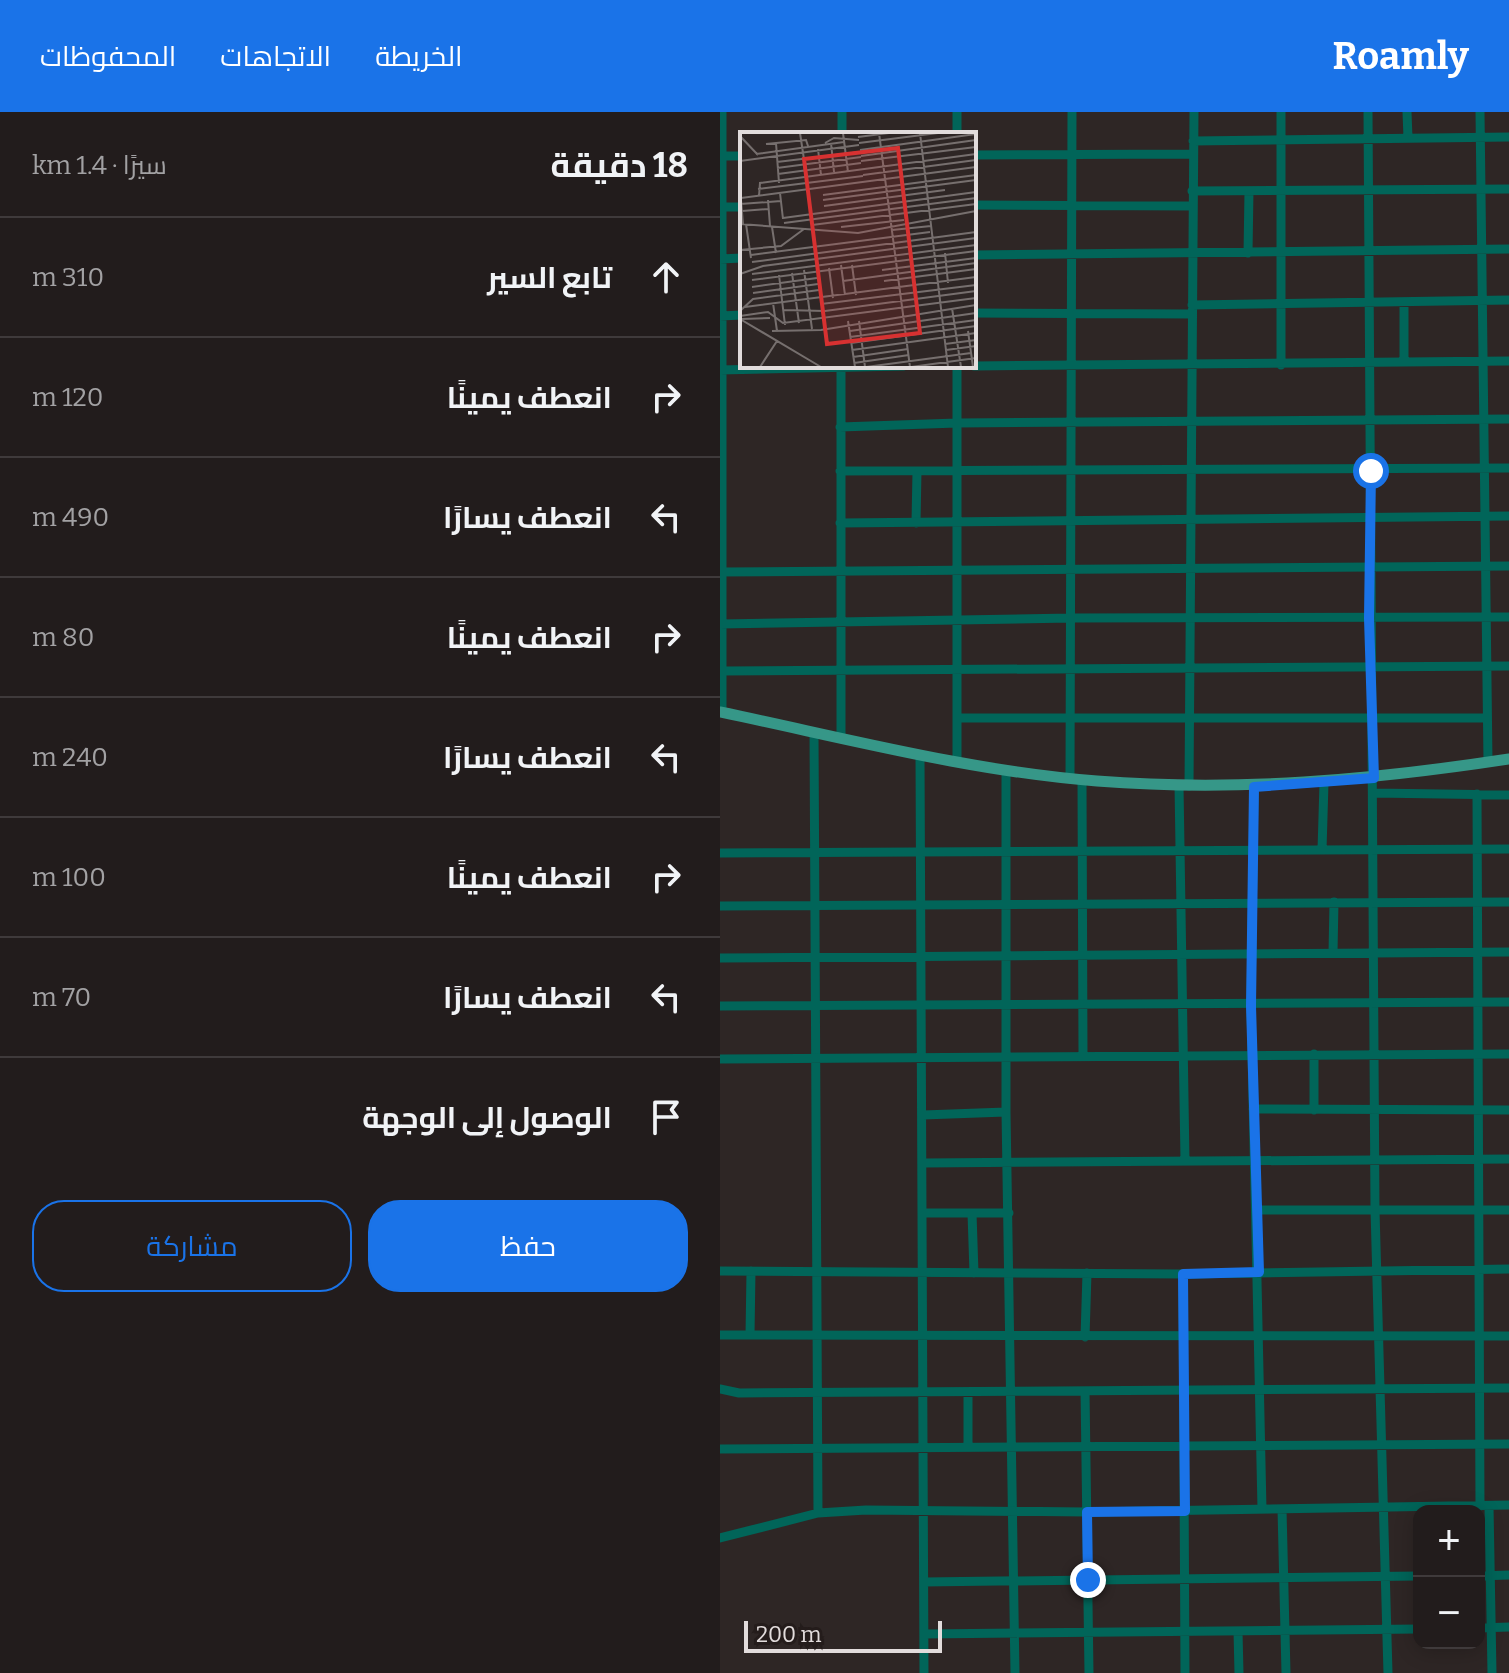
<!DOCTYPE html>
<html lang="ar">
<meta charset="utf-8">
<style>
body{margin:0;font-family:Bitter,Cairo,serif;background:#2a2525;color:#f1f3f6;direction:rtl}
.controls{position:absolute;right:24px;bottom:24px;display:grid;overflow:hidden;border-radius:16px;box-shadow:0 4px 20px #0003}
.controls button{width:72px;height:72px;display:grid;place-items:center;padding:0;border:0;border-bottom:2px solid #3f3a3b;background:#221c1c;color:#f1f3f6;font:40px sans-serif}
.scale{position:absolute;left:24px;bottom:20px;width:198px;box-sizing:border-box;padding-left:8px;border:4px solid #e2dcdc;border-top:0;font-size:22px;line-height:28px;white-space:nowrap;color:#e2dcdc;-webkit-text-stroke:6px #241c1b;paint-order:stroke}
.stop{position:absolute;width:24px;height:24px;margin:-18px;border:6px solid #1a73e8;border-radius:50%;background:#fff}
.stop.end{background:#1a73e8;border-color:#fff;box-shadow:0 2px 8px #0008}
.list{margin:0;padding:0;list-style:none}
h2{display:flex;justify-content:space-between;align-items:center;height:104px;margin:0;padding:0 32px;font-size:34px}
h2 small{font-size:26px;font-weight:400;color:#a2a1a3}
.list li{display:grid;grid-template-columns:52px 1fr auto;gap:24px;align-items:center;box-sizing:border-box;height:120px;padding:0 32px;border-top:2px solid #3f3a3b}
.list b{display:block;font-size:30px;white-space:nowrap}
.list em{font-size:26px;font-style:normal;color:#a2a1a3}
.actions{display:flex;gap:16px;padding:24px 32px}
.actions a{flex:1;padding:18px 0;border:2px solid #1a73e8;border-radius:32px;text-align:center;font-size:28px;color:#1a73e8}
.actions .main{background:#1a73e8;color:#fff}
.icon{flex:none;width:44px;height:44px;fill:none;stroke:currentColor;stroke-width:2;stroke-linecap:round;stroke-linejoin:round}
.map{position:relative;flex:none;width:789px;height:1561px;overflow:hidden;direction:ltr}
header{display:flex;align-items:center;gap:48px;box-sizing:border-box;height:112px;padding:0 40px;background:#1a73e8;color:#fff}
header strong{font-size:38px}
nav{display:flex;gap:44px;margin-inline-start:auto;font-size:28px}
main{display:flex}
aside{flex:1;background:#221c1c}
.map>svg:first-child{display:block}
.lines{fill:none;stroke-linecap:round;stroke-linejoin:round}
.minor{stroke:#016559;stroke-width:9}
.major{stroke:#369788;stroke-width:11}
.route{stroke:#1a73e8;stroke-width:10}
.inset-road{fill:none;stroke:#766f6e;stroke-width:2}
.view{fill:#d73131;fill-opacity:0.15;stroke:#d73131;stroke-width:4}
.inset-edge{fill:none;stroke:#e2dcdc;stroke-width:4}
</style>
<header>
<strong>Roamly</strong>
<nav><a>الخريطة</a><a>الاتجاهات</a><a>المحفوظات</a></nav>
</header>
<main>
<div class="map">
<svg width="789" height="1561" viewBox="0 0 789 1561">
<rect width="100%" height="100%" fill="#2e2625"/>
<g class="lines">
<!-- minor -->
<path class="minor" d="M237,0V22
M648,0L655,1098L668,1561
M687,0L688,26
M760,0L768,650
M122,22V0
M473,29L789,25
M254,43L473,42
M0,44H22
M472,79L789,77
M254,93L473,94
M0,95H22
M528,141L529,79
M254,143L789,137
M0,147L22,146
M684,190V250
M472,193L789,188
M254,201L472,202
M0,204L22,203
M561,253V0
M121,254V626
M237,254V650
M254,254L789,249
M0,258L184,254
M120,315L237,311L789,307
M120,359L789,356
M120,411L789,404
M196,411L197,359
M0,460L789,454
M0,512L351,506L789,505
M3,559L789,554
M2,600V0
M237,606H766
M94,620L98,1401
M200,644L204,1561
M286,659V1000L295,1561
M350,667L352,0
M362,668L363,943
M459,673L465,1049
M469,674L474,0
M534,675L531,894L542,1397
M654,681L789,683
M757,682L760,1394
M602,738L604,671
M0,741L789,737
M0,794L789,790
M613,841L614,790
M0,846L789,840
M0,894L789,890
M0,947L789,942
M533,997L789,998
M594,998V942
M203,1003L286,1000
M204,1051L789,1047
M537,1098H789
M204,1101H289
M252,1101L254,1161
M0,1159L463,1162L789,1157
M463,1162L465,1561
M0,1223L789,1224
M30,1223L31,1159
M365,1225L367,1161
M0,1277L19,1281L789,1276
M365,1279L369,1561
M248,1280V1335
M0,1337L789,1332
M769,1394L772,1561
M562,1397L566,1561
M0,1426L98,1401L146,1398L367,1400L789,1393
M759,1464L789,1463
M204,1470L699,1464
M759,1516L789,1515
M518,1519L519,1561
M204,1522L699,1517"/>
<!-- major -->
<path class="major" d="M0,600C125,626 249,659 377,669C517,680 651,668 789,647"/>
</g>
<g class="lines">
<!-- route -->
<path class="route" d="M368,1468L367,1400L465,1399L463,1162L539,1160L531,894L534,675L654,666L649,506L651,359"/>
</g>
<!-- overview -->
<g transform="translate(20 20)">
<rect width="236" height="236" fill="#2e2625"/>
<path class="inset-road" d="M60,1L67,47M103,1L108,40M139,1L170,235M180,1L208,235M0,4L18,23M118,5L149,1M36,11L39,51M85,11L94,6L119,8M91,11L94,40M119,11L198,1M26,12L66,8L68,14M78,17L81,43M120,18L236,2M16,22L104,10M121,24L236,8M0,29L119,13M121,29L236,15M37,30L120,20M37,36L121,25M38,42L121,31M123,43L236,28M0,56L3,92M18,57L123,44M68,57L71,83M40,61L43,87M83,63L236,43M19,64L20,51L236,22M1,66L236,35M28,68L30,94M83,68L236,48M0,72L41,69M84,74L205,58M2,79L28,77M43,86L236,60M44,91L236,66M0,92L118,101L236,79M6,92L11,126M72,93L236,72M32,95L36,121M101,95L164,88M152,98L191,94M0,118L41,114L64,97M205,121L208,151M11,123L190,100M12,130L236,100M101,133L105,163M112,133L116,163M89,136L93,166M64,138L72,197M142,138L236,126M52,141L59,191M0,142L23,134L236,106M12,142L236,113M39,143L45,193M12,148L236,119M103,149L236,131M144,149L236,137M12,155L77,146M13,161L78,152M33,171L37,199M81,172L236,153M5,175L236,145M212,176L221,235M43,178L85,179L236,159M0,179L13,167L79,158M0,184L28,180L43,191L236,166M0,187L81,235M2,187L30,186M108,189L115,235M119,189L125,235M32,199L81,198L236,173M110,199L236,181M228,199L233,235M110,205L236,188M111,211L236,194M205,212L236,208M112,218L236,201M206,218L236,214M113,225L168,217M114,231L169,223M20,235L37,209M126,235L231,221M171,235L236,226"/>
<path class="view" d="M158,16L180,201L87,212L64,27Z"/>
<rect width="236" height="236" class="inset-edge"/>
</g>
</svg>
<div class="controls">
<button>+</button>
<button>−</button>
</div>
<div class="scale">200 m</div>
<div class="stop" style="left:651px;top:359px"></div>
<div class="stop end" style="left:368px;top:1468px"></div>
</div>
<aside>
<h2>18 دقيقة<small>سيرًا · 1.4 km</small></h2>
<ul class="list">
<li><svg class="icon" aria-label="ahead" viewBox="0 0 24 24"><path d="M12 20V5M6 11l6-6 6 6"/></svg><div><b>تابع السير</b></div><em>310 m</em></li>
<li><svg class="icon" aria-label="right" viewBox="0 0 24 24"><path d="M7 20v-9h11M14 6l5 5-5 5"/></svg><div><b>انعطف يمينًا</b></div><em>120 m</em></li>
<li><svg class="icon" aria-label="left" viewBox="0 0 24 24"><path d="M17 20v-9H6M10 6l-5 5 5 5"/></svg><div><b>انعطف يسارًا</b></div><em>490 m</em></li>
<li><svg class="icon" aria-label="right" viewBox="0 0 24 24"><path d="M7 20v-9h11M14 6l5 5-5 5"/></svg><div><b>انعطف يمينًا</b></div><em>80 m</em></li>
<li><svg class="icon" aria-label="left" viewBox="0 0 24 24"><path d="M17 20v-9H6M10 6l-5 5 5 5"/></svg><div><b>انعطف يسارًا</b></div><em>240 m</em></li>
<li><svg class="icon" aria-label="right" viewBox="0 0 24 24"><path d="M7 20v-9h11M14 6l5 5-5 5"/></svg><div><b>انعطف يمينًا</b></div><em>100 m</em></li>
<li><svg class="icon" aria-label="left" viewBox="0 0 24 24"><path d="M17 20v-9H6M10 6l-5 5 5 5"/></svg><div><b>انعطف يسارًا</b></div><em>70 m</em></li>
<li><svg class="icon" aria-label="arrive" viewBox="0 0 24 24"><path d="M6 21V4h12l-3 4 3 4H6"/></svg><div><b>الوصول إلى الوجهة</b></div></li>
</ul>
<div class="actions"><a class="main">حفظ</a><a>مشاركة</a></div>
</aside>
</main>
